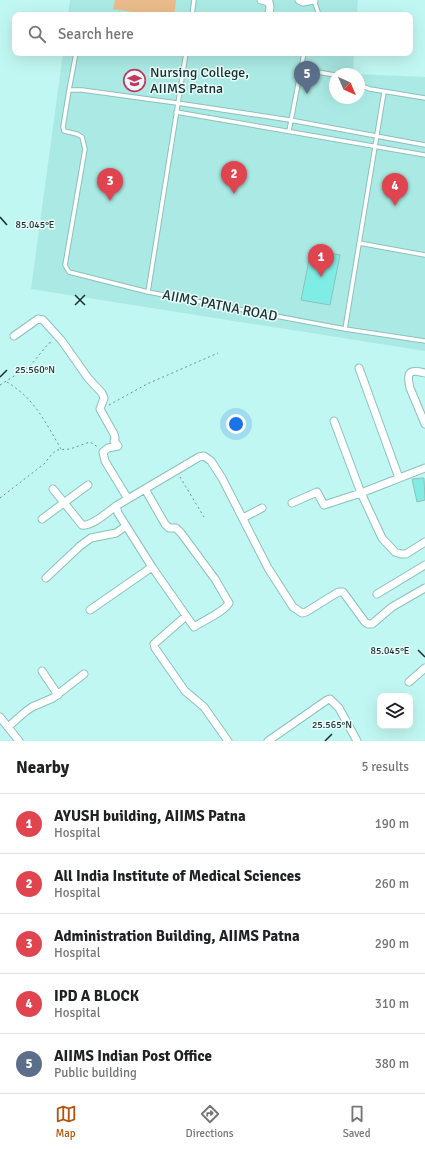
<!DOCTYPE html>
<meta charset="utf-8">
<style>
body{margin:0;font-family:Signika,sans-serif;background:#f2f2f2;color:#202124}
.controls{position:absolute;right:12px;bottom:12px;display:grid;overflow:hidden;border-radius:8px;box-shadow:0 4px 16px #0002}
.controls button{width:36px;height:36px;display:grid;place-items:center;padding:0;border:0;border-bottom:1px solid #e0e0e0;background:#fff;color:#202124;font:20px sans-serif}
.compass{position:absolute;left:329px;top:68px;width:36px;height:36px;border-radius:50%;background:#fff;box-shadow:0 4px 16px #0002;rotate:136deg}
.you{position:absolute;left:236px;top:424px;width:14px;height:14px;margin:-10px;border:3px solid #fff;border-radius:50%;background:#1a73e8;box-shadow:0 0 0 6px #1a73e833}
.badge{display:grid;place-items:center;width:26px;height:26px;border-radius:50%;background:#b45309;color:#fff;font-size:13px;font-weight:700}
.pin{position:absolute;translate:-50% -33px;filter:drop-shadow(0 1px 2px #0008)}
.pin::after{content:'';position:absolute;top:21px;width:14px;height:12px;background:inherit;clip-path:polygon(0 0,100% 0,50% 100%)}
.list{margin:0;padding:0;list-style:none}
h2{display:flex;justify-content:space-between;align-items:center;height:52px;margin:0;padding:0 16px;font-size:17px}
h2 small{font-size:13px;font-weight:400;color:#757577}
.list li{display:grid;grid-template-columns:26px 1fr auto;gap:12px;align-items:center;box-sizing:border-box;height:60px;padding:0 16px;border-top:1px solid #e0e0e0}
.list b{display:block;font-size:15px;white-space:nowrap}
.list p{margin:0;font-size:13px;white-space:nowrap;color:#757577}
.list em{font-size:13px;font-style:normal;color:#757577}
.icon{flex:none;width:22px;height:22px;fill:none;stroke:currentColor;stroke-width:2;stroke-linecap:round;stroke-linejoin:round}
.map{position:relative;flex:none;width:425px;height:741px;overflow:hidden}
.search{position:absolute;background:#fff;box-shadow:0 4px 16px #0002;left:12px;right:12px;top:12px;height:44px;display:flex;align-items:center;gap:10px;box-sizing:border-box;padding:0 14px;border-radius:8px;color:#757577;font-size:15px}
.sheet{height:352px;background:#fff}
nav{display:flex;justify-content:space-around;align-items:center;box-sizing:border-box;height:56px;border-top:1px solid #e0e0e0;background:#fff;font-size:11px;color:#757577}
nav a{display:grid;justify-items:center;gap:2px}
nav .on{color:#b45309}
.map>svg:first-child{display:block}
.built{fill:#abeae4}
.green{fill:#eabc8b}
.building{fill:#80ede4;stroke:#8dc1bc}
.lines{fill:none;stroke-linecap:round;stroke-linejoin:round}
.lane-casing{stroke:#8cc0bb;stroke-width:5.5}
.street-casing{stroke:#8cc0bb;stroke-width:9}
.path{stroke:#6c918e;stroke-width:1;stroke-dasharray:2 3;stroke-linecap:butt}
.lane{stroke:#fff;stroke-width:3.5}
.street{stroke:#fff;stroke-width:7}
.ticks{fill:none;stroke:#1a2f2d;stroke-width:1.5}
.labels{text-anchor:middle;stroke-width:3;stroke-linejoin:round;paint-order:stroke}
.poi-label{font-size:14px;fill:#1a2f2d;stroke:#e8fdfb;text-anchor:start}
.street-label{font-size:14px;fill:#1a2f2d;stroke:#e8fdfb}
.ticks-label{font-size:10px;text-anchor:middle;fill:#1a2f2d;stroke:#e8fdfb;stroke-width:3;stroke-linejoin:round;paint-order:stroke}
</style>
<div class="map">
<svg width="425" height="741" viewBox="0 0 425 741">
<rect width="100%" height="100%" fill="#c1f7f2"/>
<!-- built -->
<path class="built" d="M70,0H358L357,15H68Z
M63,53H354L353,74H355H335V98H359V74L425,77V351L31,289Z"/>
<!-- green -->
<path class="green" d="M115,0H176L174,15H154L113,9Z"/>
<!-- building -->
<path class="building" d="M311,250L340,255L330,305L301,300Z
M424,478L425,500L417,502L412,479Z"/>
<g class="lines">
<defs>
<path id="lane" d="M314,0L318,12L317,15
M192,15L194,0
M186,53L148,292L345,329L384,92
M300,69L335,75
M359,85L370,89L425,98
M69,90L76,53
M176,112L425,155
M289,131L304,53
M359,243L425,255
M148,292L69,272L65,265L85,149L82,137L77,134L64,131L63,127L69,90H82L177,103L290,120L425,145
M345,329L425,341"/>
<path id="street" d="M261,0L269,2L270,7L269,15
M299,0L303,2L314,0
M14,336L38,319L43,320L62,341L88,378L102,393L104,398L100,409L114,434L115,438L114,441L118,446L108,448L103,452L105,461L128,499
M359,368L399,478
M425,373C410,369 406,371 410,388L425,424
M334,421L361,493L382,538L395,552L401,554H406L425,542
M53,489L82,525C91,527 108,512 116,506
M145,489L165,524L169,528H176L181,533L215,579L229,603C225,611 203,621 194,627L152,567L118,513L116,506L199,457L204,456L211,461L222,478L268,568L293,607L302,613L306,612L335,594L339,592H343L365,622L368,624H372L392,607L425,588
M292,503L317,492L324,505L361,493L425,468
M243,518L262,508
M42,519L88,485
M46,578L80,546L91,538L116,533L126,526
M377,594L425,565
M90,610L152,567
M186,616L154,644L155,648L185,691L204,707L228,741
M42,671L58,695
M409,682L425,668
M0,717L19,741
M8,727L25,712L32,707L53,698L84,674
M268,741L327,700L330,699L339,708L357,741"/>
</defs>
<!-- lane casing -->
<use href="#lane" class="lane-casing"/>
<!-- street casing -->
<use href="#street" class="street-casing"/>
<!-- path -->
<path class="path" d="M7,382C12,385 17,389 22,393C39,408 50,430 61,449
M0,385L30,366L49,343L53,342
M109,405L147,384L218,353
M180,477L204,517
M0,498L44,464L52,454L57,450L70,449L90,442L98,447"/>
<!-- lane -->
<use href="#lane" class="lane"/>
<!-- street -->
<use href="#street" class="street"/>
</g>
<!-- ticks -->
<path class="ticks" d="M0,217L7,225M75,295L85,305M75,305L85,295M0,377L7,370M418,650L425,657M325,741L332,734"/>
<!-- icons -->
<defs>
<symbol id="university-ring" viewBox="-11 -11 22 22"><circle r="9.5" fill="#e8fdfb" stroke="#c6375f" stroke-width="1.5"/><path d="M0-5L7-2L0 1L-7-2ZM-4 1L0 2.5L4 1V4Q0 6-4 4Z" fill="#c6375f"/></symbol>
</defs>
<g fill-rule="evenodd">
<use href="#university-ring" x="122" y="68" width="25" height="25"/>
</g>
<g class="labels">
<!-- poi labels -->
<g class="poi-label">
<text x="150" y="77">Nursing College,<tspan x="150" dy="16">AIIMS Patna</tspan></text>
</g>
<!-- street labels -->
<g class="street-label">
<text transform="translate(220 305) rotate(11)" y="5">AIIMS PATNA ROAD</text>
</g>
</g>
<g class="ticks-label">
<text x="35" y="228">85.045°E</text>
<text x="35" y="373">25.560°N</text>
<text x="390" y="654">85.045°E</text>
<text x="332" y="728">25.565°N</text>
</g>
</svg>
<div class="controls">
<button><svg class="icon" aria-label="layers" viewBox="0 0 24 24"><path d="M12 4l9 5-9 5-9-5zM3 14l9 5 9-5"/></svg></button>
</div>
<svg class="compass" viewBox="-18 -18 36 36"><path d="M0-13l5 13h-10z" fill="#e53935"/><path d="M0 13l5-13h-10z" fill="#757577"/></svg>
<div class="you"></div>
<div class="pin badge" style="left:321px;top:277px;background:#e0444e">1</div>
<div class="pin badge" style="left:234px;top:194px;background:#e0444e">2</div>
<div class="pin badge" style="left:110px;top:201px;background:#e0444e">3</div>
<div class="pin badge" style="left:395px;top:206px;background:#e0444e">4</div>
<div class="pin badge" style="left:307px;top:94px;background:#5c6f8a">5</div>
<div class="search"><svg class="icon" aria-label="search" viewBox="0 0 24 24"><circle cx="10" cy="10" r="6"/><path d="M15 15l6 6"/></svg>Search here</div>
</div>
<section class="sheet">
<h2>Nearby<small>5 results</small></h2>
<ul class="list">
<li><span class="badge" style="background:#e0444e">1</span><div><b>AYUSH building, AIIMS Patna</b><p>Hospital</p></div><em>190 m</em></li>
<li><span class="badge" style="background:#e0444e">2</span><div><b>All India Institute of Medical Sciences</b><p>Hospital</p></div><em>260 m</em></li>
<li><span class="badge" style="background:#e0444e">3</span><div><b>Administration Building, AIIMS Patna</b><p>Hospital</p></div><em>290 m</em></li>
<li><span class="badge" style="background:#e0444e">4</span><div><b>IPD A BLOCK</b><p>Hospital</p></div><em>310 m</em></li>
<li><span class="badge" style="background:#5c6f8a">5</span><div><b>AIIMS Indian Post Office</b><p>Public building</p></div><em>380 m</em></li>
</ul>
</section>
<nav>
<a class="on"><svg class="icon" aria-label="map" viewBox="0 0 24 24"><path d="M3 6l6-2 6 2 6-2v14l-6 2-6-2-6 2zM9 4v14M15 6v14"/></svg>Map</a>
<a><svg class="icon" aria-label="directions" viewBox="0 0 24 24"><path d="M12 3l9 9-9 9-9-9zM9 14v-3h6M13 9l2 2-2 2"/></svg>Directions</a>
<a><svg class="icon" aria-label="saved" viewBox="0 0 24 24"><path d="M7 4h10v16l-5-4-5 4z"/></svg>Saved</a>
</nav>
